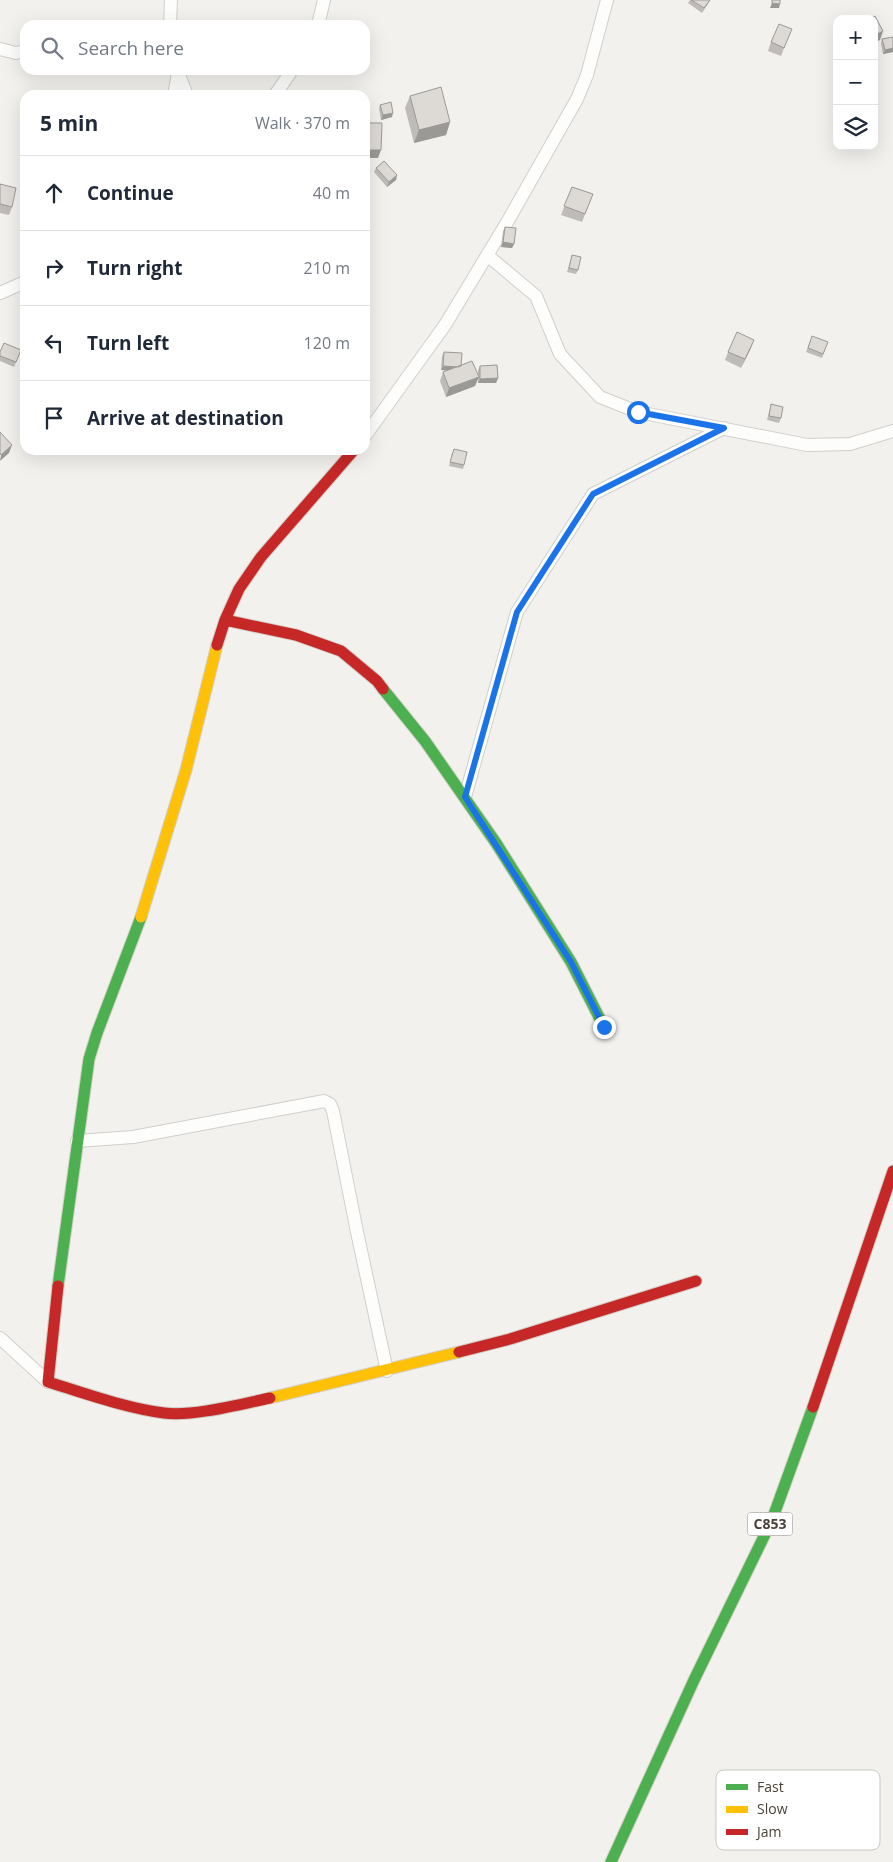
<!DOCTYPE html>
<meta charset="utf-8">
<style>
body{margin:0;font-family:"Open Sans",sans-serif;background:#f6f6f7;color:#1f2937}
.controls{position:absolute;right:15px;top:15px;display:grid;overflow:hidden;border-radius:10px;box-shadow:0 5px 20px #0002}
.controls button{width:45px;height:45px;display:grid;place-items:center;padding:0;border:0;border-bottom:1px solid #e0e1e3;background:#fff;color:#1f2937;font:25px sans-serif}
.stop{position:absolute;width:15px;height:15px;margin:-11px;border:4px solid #1a73e8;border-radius:50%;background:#fff}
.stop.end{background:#1a73e8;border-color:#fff;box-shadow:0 1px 5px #0008}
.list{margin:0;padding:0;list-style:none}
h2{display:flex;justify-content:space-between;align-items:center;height:65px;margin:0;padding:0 20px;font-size:21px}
h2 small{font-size:16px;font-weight:400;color:#747a83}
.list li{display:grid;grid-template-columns:32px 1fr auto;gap:15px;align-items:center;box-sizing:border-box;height:75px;padding:0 20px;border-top:1px solid #e0e1e3}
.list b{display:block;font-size:19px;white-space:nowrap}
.list em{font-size:16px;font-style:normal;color:#747a83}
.icon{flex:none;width:28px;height:28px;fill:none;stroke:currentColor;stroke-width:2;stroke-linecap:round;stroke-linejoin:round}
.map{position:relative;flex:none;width:893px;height:1862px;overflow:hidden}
.search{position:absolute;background:#fff;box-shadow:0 5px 20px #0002;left:20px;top:20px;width:350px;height:55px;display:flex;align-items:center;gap:12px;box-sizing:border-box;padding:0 18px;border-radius:15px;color:#747a83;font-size:19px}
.panel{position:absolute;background:#fff;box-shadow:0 5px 20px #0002;left:20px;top:90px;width:350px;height:365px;border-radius:15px}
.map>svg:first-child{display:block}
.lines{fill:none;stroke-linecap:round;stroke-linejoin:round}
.street-casing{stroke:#d1cfcb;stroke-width:14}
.fast-casing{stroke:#d2cec5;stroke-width:13}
.slow-casing{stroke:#d2cec5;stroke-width:13}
.jam-casing{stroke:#d2cec5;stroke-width:13}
.street{stroke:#fdfdfc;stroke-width:12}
.fast{stroke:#4caf50;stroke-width:11}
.slow{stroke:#ffc107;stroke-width:11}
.jam{stroke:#c62828;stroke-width:11}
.wall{fill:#bebbb8}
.shaded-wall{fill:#9b9996}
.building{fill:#dddad6;stroke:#9b9996}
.route{stroke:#1a73e8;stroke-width:6}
.labels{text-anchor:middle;stroke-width:5;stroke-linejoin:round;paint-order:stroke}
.shield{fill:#fff;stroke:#807b74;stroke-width:1}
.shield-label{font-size:14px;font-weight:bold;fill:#4a4339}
.key{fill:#fff;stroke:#c9c7c4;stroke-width:1}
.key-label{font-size:14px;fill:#4a4339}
</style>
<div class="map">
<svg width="893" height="1862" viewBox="0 0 893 1862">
<rect width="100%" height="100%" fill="#f3f1ee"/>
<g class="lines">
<defs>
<path id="street" d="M170,25L171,0
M318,25L324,0
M0,49L16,53L25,51
M177,70L187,95
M174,95L178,73
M275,95L292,70
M487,255L536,296L560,354L600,397L638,412L807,445L850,444L893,431
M0,293L25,282
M365,436L445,325L509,219L577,99L587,75L607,0
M465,797L517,612L593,494L724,428
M77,1141L133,1137L319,1102L324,1101L330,1104L333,1111L357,1232L387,1371
M0,1338L48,1382"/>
<path id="fast" d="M383,689L425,741L496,843L571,962L604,1027
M58,1286L89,1059L97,1033L141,917
M611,1862L694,1680L772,1520L813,1407"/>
<path id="slow" d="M141,917L186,770L217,645
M270,1398L459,1352"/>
<path id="jam" d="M225,620L296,635L341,651L377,681L383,689
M217,645L225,620L239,589L261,557L354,450
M58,1286L48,1382C85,1393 125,1408 164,1413C192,1417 241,1404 270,1398
M459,1352L510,1339L696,1281
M813,1407L893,1171"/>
</defs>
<!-- street casing -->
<use href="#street" class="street-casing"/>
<!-- fast casing -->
<use href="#fast" class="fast-casing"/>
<!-- slow casing -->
<use href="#slow" class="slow-casing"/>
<!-- jam casing -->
<use href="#jam" class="jam-casing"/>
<!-- street -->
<use href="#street" class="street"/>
<!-- fast -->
<use href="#fast" class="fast"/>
<!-- slow -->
<use href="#slow" class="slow"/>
<!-- jam -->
<use href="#jam" class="jam"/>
</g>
<!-- wall -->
<path class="wall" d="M690,0H710L708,4L702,13L688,3Z
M893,37V52L883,54L881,44L882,39Z
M788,38L781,56L768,51L771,42Z
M410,96L450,122L446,135L414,143L405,108Z
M380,105L392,117L381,120L379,109Z
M376,168L397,175L396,180L387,187L374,172Z
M0,184L12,207L9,215L0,213Z
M572,187L593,194L582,222L561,215Z
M25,206V224H21L20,211L22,207Z
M505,227L514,244L512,248L501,247L503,231Z
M572,255L578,270L576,274L567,272Z
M812,336L828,342L822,358L806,352Z
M751,348L741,368L725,360L728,352Z
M21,350L14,367L0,361V352Z
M444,352L461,366L478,376V370L480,366L498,378L496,383H478V378L475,386L446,397L440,381L443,372L448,371L441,370L442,356Z
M771,404L781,418L779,423L767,420Z
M452,453L464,465L463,469L449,466Z"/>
<!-- shaded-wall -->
<path class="shaded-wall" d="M772,3L780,4L779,8H770Z
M883,31L880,40L874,43V36Z
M893,48V52L883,54L885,50Z
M393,113L392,117L381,120L383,115Z
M450,122L446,135L414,143L419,130Z
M365,150H381L378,158H365Z
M397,175L396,180L387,187L389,182Z
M22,219H25V224H21Z
M503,242L514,244L512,248L501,247Z
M754,340L751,348L741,368L745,359Z
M443,366L461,367L460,371L441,370Z
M479,377L475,386L446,397L449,388Z
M498,378L496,383H478L480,379Z
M12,445L9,453L0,461L1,455Z"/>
<!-- building -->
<path class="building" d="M691,0H710L704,8Z
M772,0H780V4L772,3Z
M875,16L883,31L874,36V19H870Z
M779,24L792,29L784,48L771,42Z
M893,37V48L885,50L882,39Z
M441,87L450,122L419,130L410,96Z
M391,102L393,113L383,115L380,105Z
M365,123H382L381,150H365Z
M384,161L397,175L389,182L376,168Z
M0,184L16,188L12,207L0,204Z
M572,187L593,194L585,214L564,206Z
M25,206V219H22V207Z
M505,227L516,228L514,244L503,242Z
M572,255L581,257L578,270L569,268Z
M737,332L754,340L745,359L728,352Z
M812,336L828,342L823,354L808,348Z
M4,343L21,350L16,362L0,356V352Z
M444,352L462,353L461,366L458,367L443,366Z
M472,361L479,377L449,388L443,372Z
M497,365L498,378L480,379V366Z
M771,404L783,407L781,418L769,416Z
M0,432L12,445L1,455L0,453Z
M454,449L467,452L464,465L450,462Z"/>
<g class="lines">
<!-- route -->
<path class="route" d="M604,1027L571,962L465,797L517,612L593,494L724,428L638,412"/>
</g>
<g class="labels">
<!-- shield labels -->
<rect class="shield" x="747.5" y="1512.5" width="45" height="23" rx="4"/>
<g class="shield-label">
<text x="770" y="1529">C853</text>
</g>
</g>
<!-- legend -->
<rect x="716" y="1770" width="164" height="80" rx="8" class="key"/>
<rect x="726" y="1784" width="22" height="6" fill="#4caf50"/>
<rect x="726" y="1806" width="22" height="7" fill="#ffc107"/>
<rect x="726" y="1829" width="22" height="6" fill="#c62828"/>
<g class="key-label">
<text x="757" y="1792">Fast</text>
<text x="757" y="1814">Slow</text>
<text x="757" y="1837">Jam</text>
</g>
</svg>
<div class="controls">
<button>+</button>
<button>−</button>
<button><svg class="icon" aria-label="layers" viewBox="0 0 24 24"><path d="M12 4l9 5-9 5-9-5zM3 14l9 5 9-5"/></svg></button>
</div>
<div class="stop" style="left:638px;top:412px"></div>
<div class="stop end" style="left:604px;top:1027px"></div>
<div class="search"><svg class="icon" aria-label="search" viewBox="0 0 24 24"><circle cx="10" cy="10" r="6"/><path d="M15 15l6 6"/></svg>Search here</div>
<section class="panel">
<h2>5 min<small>Walk · 370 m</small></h2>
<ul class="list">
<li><svg class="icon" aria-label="ahead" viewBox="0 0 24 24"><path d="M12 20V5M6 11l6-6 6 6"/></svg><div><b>Continue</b></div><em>40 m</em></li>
<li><svg class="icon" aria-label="right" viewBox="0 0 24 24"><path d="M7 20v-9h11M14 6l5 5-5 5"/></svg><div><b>Turn right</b></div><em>210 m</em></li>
<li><svg class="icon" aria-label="left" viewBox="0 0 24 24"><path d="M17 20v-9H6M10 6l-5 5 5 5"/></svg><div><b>Turn left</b></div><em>120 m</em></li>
<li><svg class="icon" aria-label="arrive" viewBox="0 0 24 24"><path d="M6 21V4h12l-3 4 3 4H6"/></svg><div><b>Arrive at destination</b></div></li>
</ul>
</section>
</div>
